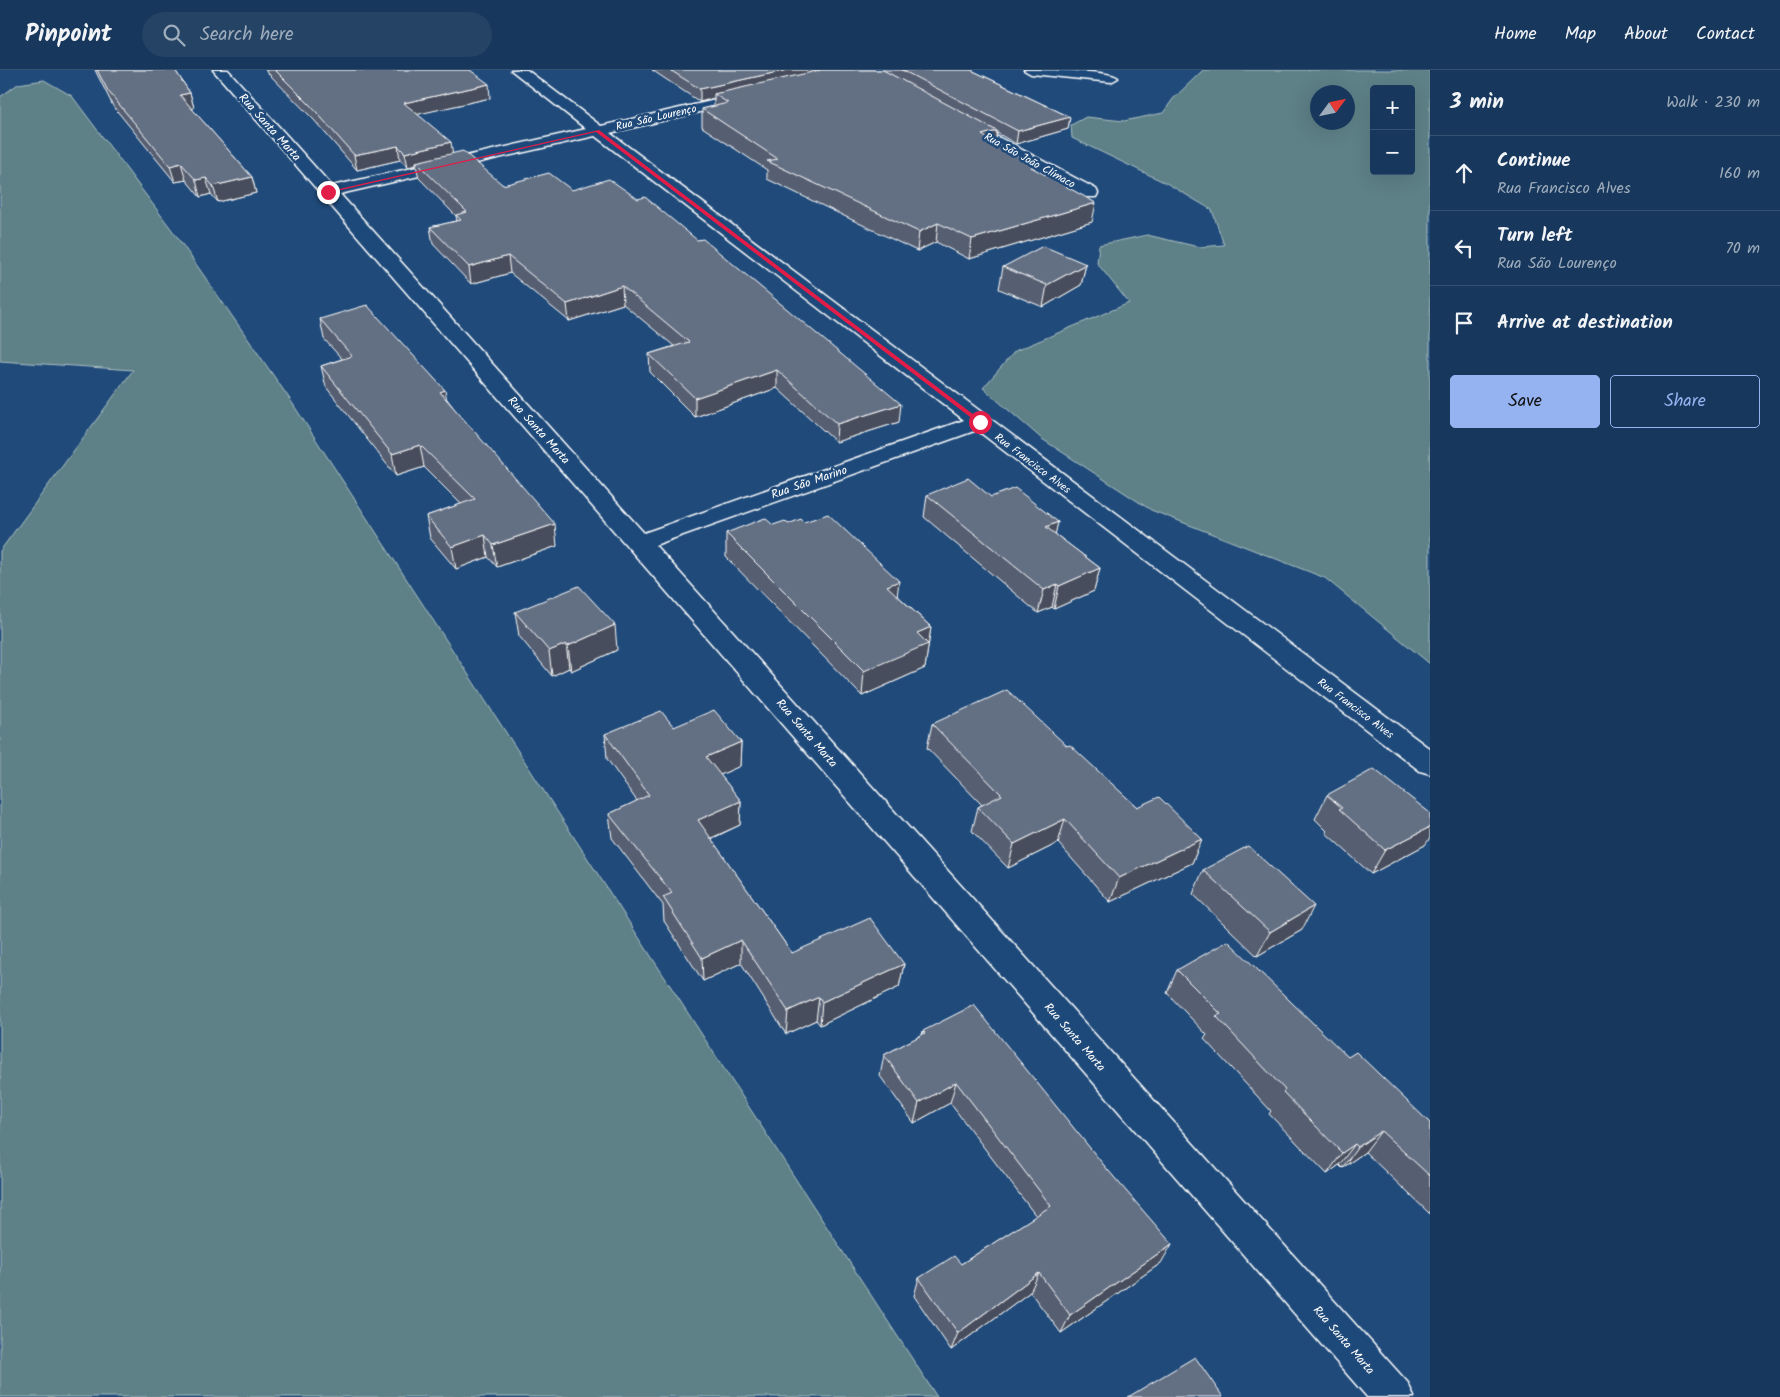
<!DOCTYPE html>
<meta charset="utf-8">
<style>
body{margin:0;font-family:Kalam,sans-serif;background:#244365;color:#f1f3f6}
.controls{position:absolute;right:15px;top:15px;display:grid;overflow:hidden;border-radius:5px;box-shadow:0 5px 20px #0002}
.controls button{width:45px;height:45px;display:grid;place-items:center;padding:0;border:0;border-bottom:1px solid #365272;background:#17385c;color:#f1f3f6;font:25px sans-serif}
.compass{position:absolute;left:1310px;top:15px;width:45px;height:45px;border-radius:50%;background:#17385c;box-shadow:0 5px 20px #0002;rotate:57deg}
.stop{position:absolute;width:15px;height:15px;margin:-11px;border:4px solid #e11d48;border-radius:50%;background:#fff}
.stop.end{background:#e11d48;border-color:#fff;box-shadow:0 1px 5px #0008}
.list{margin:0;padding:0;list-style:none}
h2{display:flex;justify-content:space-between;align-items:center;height:65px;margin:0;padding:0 20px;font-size:21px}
h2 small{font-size:16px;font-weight:400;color:#9eacbb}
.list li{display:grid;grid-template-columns:32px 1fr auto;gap:15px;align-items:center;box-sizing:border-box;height:75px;padding:0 20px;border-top:1px solid #365272}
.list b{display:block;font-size:19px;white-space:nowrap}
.list p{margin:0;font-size:16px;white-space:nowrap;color:#9eacbb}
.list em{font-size:16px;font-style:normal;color:#9eacbb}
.actions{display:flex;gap:10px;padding:15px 20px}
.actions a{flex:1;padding:11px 0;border:1px solid #95b2f1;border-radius:5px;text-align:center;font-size:18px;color:#95b2f1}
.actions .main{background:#95b2f1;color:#111}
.icon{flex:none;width:28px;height:28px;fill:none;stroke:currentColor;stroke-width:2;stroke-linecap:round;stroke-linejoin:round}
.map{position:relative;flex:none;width:1430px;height:1327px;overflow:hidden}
header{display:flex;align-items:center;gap:30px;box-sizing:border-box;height:70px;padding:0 25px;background:#17385c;border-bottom:1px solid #365272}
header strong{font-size:24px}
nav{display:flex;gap:28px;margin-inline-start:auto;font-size:18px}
.search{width:350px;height:45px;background:#244365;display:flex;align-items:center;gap:12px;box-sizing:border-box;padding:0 18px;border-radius:28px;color:#9eacbb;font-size:19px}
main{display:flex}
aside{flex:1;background:#17385c}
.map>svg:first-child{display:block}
.green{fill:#5d8187;stroke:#aec0c3;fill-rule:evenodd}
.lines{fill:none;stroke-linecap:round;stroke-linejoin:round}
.minor-casing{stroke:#fff;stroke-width:3}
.minor{fill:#1f4a7a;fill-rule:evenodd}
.wall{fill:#565f72;stroke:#fff}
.shaded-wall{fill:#464e5c;stroke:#fff}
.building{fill:#646f84;stroke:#fff}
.route{fill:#e11d48}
.labels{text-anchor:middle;stroke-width:5;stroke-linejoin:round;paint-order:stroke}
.far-street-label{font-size:11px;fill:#fff;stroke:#1f4a7a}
.street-label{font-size:12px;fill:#fff;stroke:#1f4a7a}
</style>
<header>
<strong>Pinpoint</strong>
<div class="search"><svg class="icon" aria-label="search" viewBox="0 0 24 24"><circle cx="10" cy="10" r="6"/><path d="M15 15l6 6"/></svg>Search here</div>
<nav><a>Home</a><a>Map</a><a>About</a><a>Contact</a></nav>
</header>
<main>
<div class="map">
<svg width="1430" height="1327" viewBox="0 0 1430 1327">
<rect width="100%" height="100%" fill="#1f4a7a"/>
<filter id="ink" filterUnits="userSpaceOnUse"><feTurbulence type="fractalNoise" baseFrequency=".02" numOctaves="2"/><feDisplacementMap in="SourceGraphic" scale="10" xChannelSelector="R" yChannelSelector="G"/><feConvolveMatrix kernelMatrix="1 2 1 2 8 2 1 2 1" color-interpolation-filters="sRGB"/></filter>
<g filter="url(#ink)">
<!-- green -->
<path class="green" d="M1203,0H1430V594L1325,508L1151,440L1042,369L983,318L1015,281L1129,233L1097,193L1099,175L1147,165L1199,177L1224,175L1212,140L1168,114L1072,68L1071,55L1086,47L1124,51L1163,43L1173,29ZM1374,19H1411V101H1374ZM1348,22V52H1318V22Z
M44,10L72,26L175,164L289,328L937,1327H0V481L133,300L0,291V27L18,14Z"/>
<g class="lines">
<defs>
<path id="minor" d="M213,0H228L332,116L586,59L511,0H527L601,56L751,22L756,23L758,26L756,29L610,63L1430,679V704L1420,701L977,360L655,475L1408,1313L1414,1327H1367ZM595,66L964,350L644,463L340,124Z
M1024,0C1040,0 1110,0 1118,8L1111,12L1031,4Z
M962,48L1096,119L1098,123L1096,127H1084L957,56L954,53L957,50Z"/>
</defs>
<!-- minor casing -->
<use href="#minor" class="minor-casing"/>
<!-- minor -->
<use href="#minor" class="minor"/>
</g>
<!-- wall -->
<path class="wall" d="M95,0H175L190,23L194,38L192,39L252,107L256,123L218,132L211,124L200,127L186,110L175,112L113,36Z
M265,0H470L490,28L417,44L452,84L503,115L572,120L899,352L836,372L777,318L695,347L650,302L649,284L674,276L623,234L569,251L510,203L471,214L433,174L430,157L457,151L456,146L419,108L416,95L408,97L400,90L357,100L314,50Z
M652,0H971L1070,47L1068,59L1016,74L997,63L995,73L1035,96L1034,99L1092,152L969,189L936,172L917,181L767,109V100L702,57V39L714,36V28L700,32Z
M1086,194L1081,215L1043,237L999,219L1003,197Z
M320,249L447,329L557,476L497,497L488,487L456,499L430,468L426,446L461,434L424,397L396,406L326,317L321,296L342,289L324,269Z
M927,425L991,427L1058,452L1055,464L1100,498L1094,521L1054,539L1052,537L1038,543L924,447Z
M788,454L897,525L931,557L925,598L862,626L726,487V463Z
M515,542L617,580L571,601L569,598L552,606L519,566Z
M932,654L1067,676L1137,737L1202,769L1192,793L1110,832L1058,773L1008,798L972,761L978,737L982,735L927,678Z
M674,657L741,672L740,696L720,705L741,731L740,755L711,769L792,883L904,894L899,917L820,955L816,950L786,964L741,893L703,911L664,851L663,835L612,768L609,744L637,731L607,689L605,664Z
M1327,725L1425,775L1371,804L1326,763L1327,761L1315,749Z
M1203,800L1302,860L1257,886L1193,824Z
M1177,900L1348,987L1430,1053V1144L1365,1082L1342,1098L1339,1095L1327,1104L1269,1044L1271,1041L1204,969L1207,965L1167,923Z
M923,961L1161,1193L1061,1263L1030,1222L951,1280L914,1226L919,1208L961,1194L1036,1146L950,1033L914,1053L880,1006L884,985L922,965Z"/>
<!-- shaded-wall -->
<path class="shaded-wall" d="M787,0H840L714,24V28L700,32V19Z
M489,14L490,28L406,47L404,33Z
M190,23L194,38L184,40L180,25Z
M1070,47L1068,59L1016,74L1018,61Z
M997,61L994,79L982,65Z
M451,72L453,87L416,92V95L408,97L405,83Z
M398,76L400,90L357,100L354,85Z
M181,93L186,110L175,112L170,96Z
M252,107L256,123L218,132L213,116Z
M206,108L211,124L200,127L196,110Z
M1096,133L1092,152L969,189L972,169Z
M938,153L936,172L917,181L919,162Z
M508,186L510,203L471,214L469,197Z
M1086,194L1081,215L1043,237L1047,215Z
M622,216L623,234L569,251L567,234Z
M777,300V318L695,347V328Z
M445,320L449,342L440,322Z
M901,334L899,352L836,372L837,354Z
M420,375L424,397L396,406L392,384Z
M1058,452L1053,474L1046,457Z
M555,454L557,476L497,497L493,475Z
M485,465L488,487L456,499L452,477Z
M1100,498L1094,521L1054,539L1059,516Z
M899,511L896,535L887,516Z
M1057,514L1052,537L1038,543L1044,520Z
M615,555L617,580L571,601L568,576Z
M931,557L925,598L862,626L864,601L917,563Z
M566,574L569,598L552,606L549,581Z
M741,672L740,696L707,711L706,687Z
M741,731L740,755L698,774V750Z
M1065,749L1058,773L1008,798L1014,774Z
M1430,757V768L1425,775L1371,804L1385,780Z
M1202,769L1192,793L1110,832L1119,808Z
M1314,836L1302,860L1257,886L1270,862Z
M741,870V893L703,911L702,888Z
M904,894L899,917L820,955L822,932Z
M819,927L816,950L786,964L788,941Z
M956,1012L950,1033L914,1053L919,1033Z
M1381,1061L1365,1082L1342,1098L1358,1077Z
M1355,1074L1339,1095L1327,1104L1342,1083Z
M1172,1174L1161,1193L1061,1263L1070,1245Z
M1039,1203L1030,1222L951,1280L958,1263Z"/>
<!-- building -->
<path class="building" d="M97,0H175L190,23L180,25L252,107L213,116L206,108L196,110L181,93L170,96L108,21Z
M275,0H470L489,14L404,33L451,72L405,83L398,76L354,85L311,36Z
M670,0H787L700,19Z
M821,0H883L997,61L982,65L1035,96L1031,97L1096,133L972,169L938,153L919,162L767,91L778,89L702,39L728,33L714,24Z
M902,0H971L1070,47L1018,61Z
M463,81L503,115L549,103L572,120L609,109L638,129L645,127L697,170L703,169L901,334L837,354L777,300L695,328L649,284L689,272L622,216L567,234L508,186L469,197L430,157L461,150L456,145L467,142L416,92Z
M1043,176L1086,194L1047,215L1003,197Z
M367,235L445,320L440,322L555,454L493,475L485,465L452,477L426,446L475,429L420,375L392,384L321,296L352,286L320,249Z
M968,408L991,427L1015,418L1058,452L1046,457L1100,498L1059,516L1057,514L1044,520L927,425Z
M828,444L899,511L887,516L931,557L917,563L928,574L864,601L726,463L765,448L773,455L785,451L788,454L801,449L804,452Z
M579,516L615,555L568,576L566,574L549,581L515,542Z
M1007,620L1067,676L1070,675L1137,737L1159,727L1202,769L1119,808L1065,749L1014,774L978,737L1002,725L932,654Z
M714,640L741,672L706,687L741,731L698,750L792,883L870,848L904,894L822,932L819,927L788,941L741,870L702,888L663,827L672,823L609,744L649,725L605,664L661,641L674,657Z
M1374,699L1430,743V757L1385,780L1339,739L1342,738L1327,725Z
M1248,776L1314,836L1270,862L1203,800Z
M1228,871L1348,987L1356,982L1430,1053V1106L1381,1061L1358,1077L1355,1074L1342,1083L1283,1022L1285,1020L1216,946L1221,944L1177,900Z
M974,935L1107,1099L1172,1174L1070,1245L1039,1203L958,1263L919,1208L954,1186L961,1194L1051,1136L956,1012L919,1033L884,985L925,963L923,961Z
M1195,1287L1223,1327H1128Z"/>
</g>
<!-- route -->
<path class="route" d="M599,60L982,351V353H978L596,62L328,123L326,122Z"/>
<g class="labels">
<!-- far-street labels -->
<g class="far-street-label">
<text transform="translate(656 47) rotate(-13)" y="4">Rua São Lourenço</text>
<text transform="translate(1030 90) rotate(29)" y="4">Rua São João Clímaco</text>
<text transform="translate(1033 393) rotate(37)" y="4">Rua Francisco Alves</text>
<text transform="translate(1356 638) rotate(37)" y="4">Rua Francisco Alves</text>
</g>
<!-- street labels -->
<g class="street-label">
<text transform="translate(270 57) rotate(48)" y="4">Rua Santa Marta</text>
<text transform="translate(539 360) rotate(48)" y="4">Rua Santa Marta</text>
<text transform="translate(809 412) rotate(-19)" y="4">Rua São Marino</text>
<text transform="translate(807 663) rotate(49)" y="4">Rua Santa Marta</text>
<text transform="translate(1075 967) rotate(49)" y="4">Rua Santa Marta</text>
<text transform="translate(1344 1270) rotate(49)" y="4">Rua Santa Marta</text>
</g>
</g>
</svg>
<div class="controls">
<button>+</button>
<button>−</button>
</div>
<svg class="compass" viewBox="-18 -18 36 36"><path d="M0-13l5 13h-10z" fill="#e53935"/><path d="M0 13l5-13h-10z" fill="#9eacbb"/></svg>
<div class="stop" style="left:980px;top:352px"></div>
<div class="stop end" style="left:328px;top:122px"></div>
</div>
<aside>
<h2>3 min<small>Walk · 230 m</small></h2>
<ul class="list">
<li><svg class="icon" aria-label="ahead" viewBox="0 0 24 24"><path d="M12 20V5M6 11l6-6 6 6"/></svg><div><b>Continue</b><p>Rua Francisco Alves</p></div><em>160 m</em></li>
<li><svg class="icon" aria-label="left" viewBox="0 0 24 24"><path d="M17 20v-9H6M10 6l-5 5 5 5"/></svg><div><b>Turn left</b><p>Rua São Lourenço</p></div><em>70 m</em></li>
<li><svg class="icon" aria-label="arrive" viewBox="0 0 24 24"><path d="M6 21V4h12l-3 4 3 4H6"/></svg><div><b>Arrive at destination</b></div></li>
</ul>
<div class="actions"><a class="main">Save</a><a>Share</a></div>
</aside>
</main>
